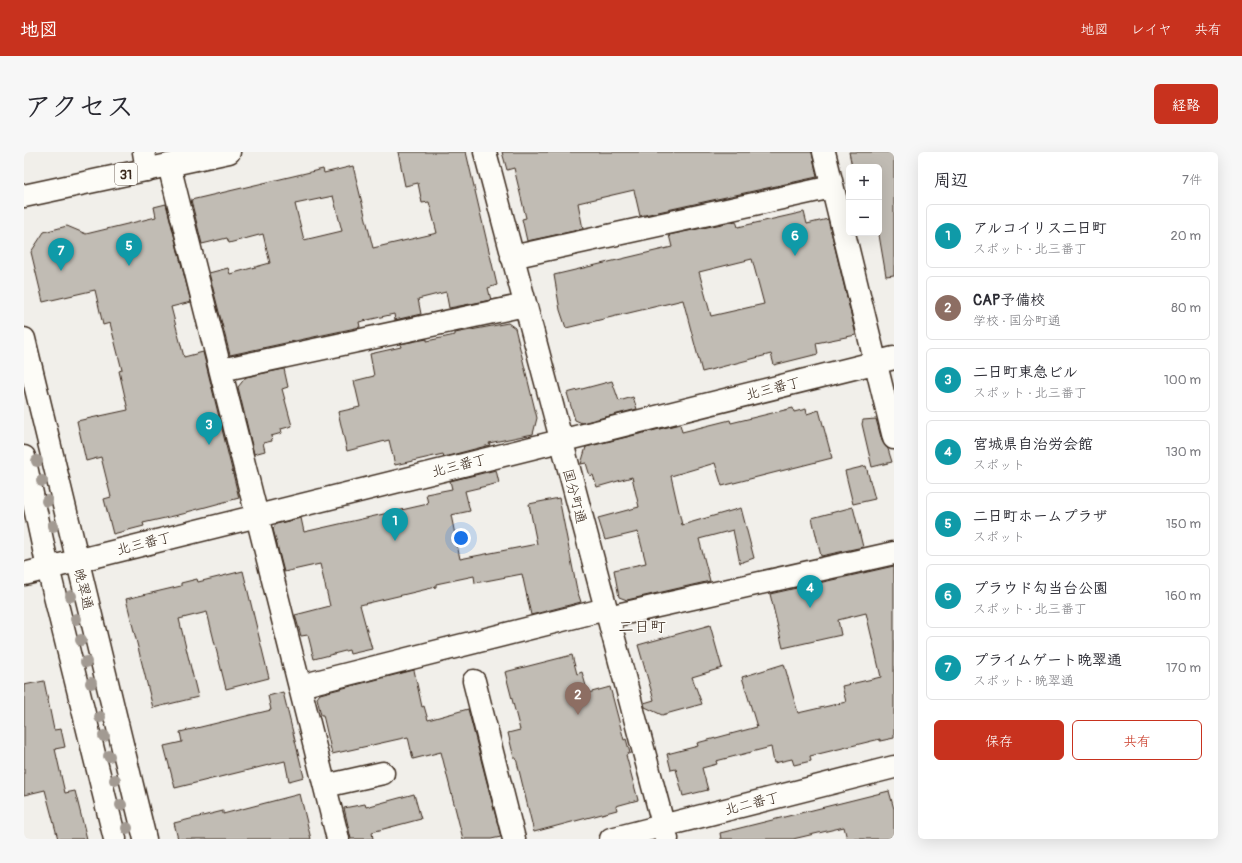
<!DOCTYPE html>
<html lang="ja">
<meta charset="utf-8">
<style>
body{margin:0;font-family:Pangolin,"Klee One",sans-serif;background:#f7f7f7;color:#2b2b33}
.controls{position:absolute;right:12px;top:12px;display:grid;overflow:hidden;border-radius:6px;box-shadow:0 4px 16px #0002}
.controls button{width:36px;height:36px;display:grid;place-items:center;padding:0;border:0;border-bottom:1px solid #e1e1e2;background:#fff;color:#2b2b33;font:20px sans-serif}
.you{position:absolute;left:437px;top:386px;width:14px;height:14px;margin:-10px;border:3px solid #fff;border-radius:50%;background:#1a73e8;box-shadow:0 0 0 6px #1a73e833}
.badge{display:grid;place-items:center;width:26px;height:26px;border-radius:50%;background:#c8321e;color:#fff;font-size:13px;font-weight:700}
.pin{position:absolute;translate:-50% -33px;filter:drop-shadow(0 1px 2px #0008)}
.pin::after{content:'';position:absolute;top:21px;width:14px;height:12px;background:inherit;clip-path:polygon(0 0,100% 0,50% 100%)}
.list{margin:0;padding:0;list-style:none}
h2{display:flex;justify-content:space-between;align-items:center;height:52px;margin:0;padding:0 16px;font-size:17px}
h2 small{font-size:13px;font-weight:400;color:#7c7c81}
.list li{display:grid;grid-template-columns:26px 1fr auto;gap:12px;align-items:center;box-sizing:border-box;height:64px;margin:0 8px 8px;padding:0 8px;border:1px solid #e1e1e2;border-radius:6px}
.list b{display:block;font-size:15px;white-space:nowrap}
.list p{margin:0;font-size:13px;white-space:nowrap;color:#7c7c81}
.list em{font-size:13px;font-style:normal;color:#7c7c81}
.actions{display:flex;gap:8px;padding:12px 16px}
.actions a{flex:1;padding:9px 0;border:1px solid #c8321e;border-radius:6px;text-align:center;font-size:14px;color:#c8321e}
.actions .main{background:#c8321e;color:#fff}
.map{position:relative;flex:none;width:870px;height:687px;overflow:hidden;border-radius:6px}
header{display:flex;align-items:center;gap:24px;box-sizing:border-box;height:56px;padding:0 20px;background:#c8321e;color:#fff}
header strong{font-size:19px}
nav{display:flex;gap:22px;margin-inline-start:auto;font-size:14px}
.intro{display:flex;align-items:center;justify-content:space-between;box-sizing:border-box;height:96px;padding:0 24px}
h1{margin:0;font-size:28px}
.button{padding:10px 18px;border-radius:6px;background:#c8321e;color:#fff;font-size:14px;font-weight:700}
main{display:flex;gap:24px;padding:0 24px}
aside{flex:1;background:#fff;border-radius:6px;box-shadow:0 4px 16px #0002}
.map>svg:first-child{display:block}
.building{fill:#c1bcb4;stroke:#3b2a1e;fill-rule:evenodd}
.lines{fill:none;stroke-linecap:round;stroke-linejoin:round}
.minor-casing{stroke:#3b2a1e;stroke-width:25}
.major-casing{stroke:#3b2a1e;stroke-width:25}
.minor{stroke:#fdfcf7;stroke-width:22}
.major{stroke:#fdfcf7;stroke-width:22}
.tree{fill:#a29a92}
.labels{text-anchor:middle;stroke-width:3;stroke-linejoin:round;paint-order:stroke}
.shield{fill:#fdfcf7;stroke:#75695f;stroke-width:1}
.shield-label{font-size:13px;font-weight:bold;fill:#3b2a1e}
.street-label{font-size:14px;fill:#3b2a1e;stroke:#fdfcf7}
.quarter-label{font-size:16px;fill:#3b2a1e;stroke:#fdfcf7}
</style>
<header>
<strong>地図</strong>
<nav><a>地図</a><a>レイヤ</a><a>共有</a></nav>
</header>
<div class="intro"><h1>アクセス</h1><a class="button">経路</a></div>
<main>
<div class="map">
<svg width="870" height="687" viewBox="0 0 870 687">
<rect width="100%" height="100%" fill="#f1efea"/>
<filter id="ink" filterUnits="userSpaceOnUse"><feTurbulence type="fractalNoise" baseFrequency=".025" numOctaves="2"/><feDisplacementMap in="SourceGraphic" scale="8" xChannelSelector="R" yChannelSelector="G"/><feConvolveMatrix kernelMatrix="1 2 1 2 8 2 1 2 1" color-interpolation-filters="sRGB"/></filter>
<g filter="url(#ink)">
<!-- building -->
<path class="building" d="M374,0H442L473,133L464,136L467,148L425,156L422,140L394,147L397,162L371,168L370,162L335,170L336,175L206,203L185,121L204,116L206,122L246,111L239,82L205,91L203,86L178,92L167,48L299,17L300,21L329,14L349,96L413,81L405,50L398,51L394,31L381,34ZM309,44L318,79L280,88L271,52Z
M478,0H788L793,25L616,64L610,38L554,51L559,77L503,89L498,67L502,66L490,16L483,18Z
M825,0H870V123L862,124L855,83V15H828Z
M142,52L167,150L147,155L160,205L179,200L215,346L163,360V361L119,371L120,374L89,382L80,347L87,345L77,305L62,309L53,269L104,258L95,219L98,218L86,171L79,173L71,138L19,150L7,100L20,80L43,74L62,82L132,65L130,55Z
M780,60L783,72L804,67L832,183L792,191L794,202L750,213L747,202L678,220L659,148L542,176L536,158L530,123L648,95L645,83L712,69L714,75ZM728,107L740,152L687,164L675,120Z
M484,171L491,176L513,266L509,282L465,291L466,293L420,305L419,302L371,313L365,288L323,299L314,260L336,255L330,229L350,224L346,202L377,195L376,192L403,187V189L431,183V181Z
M260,217L264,235L258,237L268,274L257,277L258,281L247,284L248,289L239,291L241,299L230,302L214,235L222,225Z
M588,229L595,249L609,245L613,257L558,271L551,268L543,241Z
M769,256L770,260L782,257L783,262L795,258L808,306L698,334L691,311L647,324L658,373L717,356L730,406L716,411L709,378L675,387L686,429L603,448L595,445L590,418L622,411L614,380L581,388L574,366L615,355L608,325L573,335L569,323L566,324L562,311L557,312L562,295L656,272L658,280L706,268L707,271Z
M852,267L858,289L864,297L868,310L848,315L838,272L839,268Z
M842,314L851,347L829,352L821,319Z
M472,318L475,331L441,339L446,359L427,363L436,407L513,392L505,352L535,346L553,438L557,450L507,463L498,422L451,431L450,424L412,432V435L336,453L348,497L326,502L325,498L290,507L284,483L277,484L271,463L306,454L296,412L260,420L249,377L252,372L277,366L280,380L404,352L402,342L428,337L426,329Z
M829,355L839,395L797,404L788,366Z
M870,414V586L856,589V587L786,604L787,609L770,613L768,607L750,611L747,595L692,609L693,612L678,616L684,638L659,644L652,617L647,618L643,602L674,594L673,591L733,575L718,525L760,512L774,561L822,550L818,534L857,525L842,461L814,468L817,483L759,496L746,442Z
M219,419L245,526L202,537L183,460L155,467L174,545L129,556L102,447L157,434V431L173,427L174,430Z
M686,473L698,516L668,525L678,552L638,563L621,555L620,551L630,548L614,493Z
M548,503L553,522L558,520L564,541L586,535L600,588L602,587L606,601L602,603L614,648L592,654L593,658L510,680L492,606H490L484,581L496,578L481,520Z
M390,518L398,555L400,554L404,568L444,557L477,685L467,687H439L417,600L389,607L384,585L308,602L299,563H297L293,546L296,542Z
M20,529L30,578L37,577L41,595L31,597L41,641L51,639L63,687H34L21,638L0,643V533Z
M259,540L280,625L265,629L261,609L151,636L140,594L158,590L156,580L247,558L244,544Z
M865,639L870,657V685L864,687H823L820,675L769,687H697L696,681Z
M276,642L287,687H154L150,671L199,659V662Z
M390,642L397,667L348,680L349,687H327L320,656L341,652L342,655Z"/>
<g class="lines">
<defs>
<path id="minor" d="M120,0L123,18
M461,0L643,687
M800,0L870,286
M145,13L314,687
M488,105L808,35
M0,187L121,687
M197,218L501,153
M0,305L24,416L91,687
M0,422L870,206
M584,465L870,401
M450,529L490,687
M276,534L582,457
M301,634L359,621
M587,687L870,615"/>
<path id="major" d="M0,44L205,0"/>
</defs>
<!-- minor casing -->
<use href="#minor" class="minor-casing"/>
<!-- major casing -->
<use href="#major" class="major-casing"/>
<!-- minor -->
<use href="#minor" class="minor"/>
<!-- major -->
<use href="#major" class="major"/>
</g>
<!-- trees -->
<g class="tree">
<circle cx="13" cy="309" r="6"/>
<circle cx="18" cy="329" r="6"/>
<circle cx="23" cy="349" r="6"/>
<circle cx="29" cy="374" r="6"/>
<circle cx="47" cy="444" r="6"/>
<circle cx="52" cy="467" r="6"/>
<circle cx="57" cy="488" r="6"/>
<circle cx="62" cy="510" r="6"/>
<circle cx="67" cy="531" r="6"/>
<circle cx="76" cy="565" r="6"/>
<circle cx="80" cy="584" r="6"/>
<circle cx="85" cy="604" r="6"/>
<circle cx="91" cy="628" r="6"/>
<circle cx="97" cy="653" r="6"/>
<circle cx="103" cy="676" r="6"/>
</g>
</g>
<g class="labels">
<!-- shield labels -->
<rect class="shield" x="91" y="11" width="22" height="22" rx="3"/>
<g class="shield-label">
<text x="102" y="27">31</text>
</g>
<!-- street labels -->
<g class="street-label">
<text transform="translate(749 236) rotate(-14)" y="5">北三番丁</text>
<text transform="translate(435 313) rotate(-14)" y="5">北三番丁</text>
<text transform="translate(551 344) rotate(75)" y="5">国分町通</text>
<text transform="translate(120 391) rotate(-14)" y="5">北三番丁</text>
<text transform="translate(60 437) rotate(76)" y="5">晩翠通</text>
<text transform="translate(728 651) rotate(-14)" y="5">北二番丁</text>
</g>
<!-- quarter labels -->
<g class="quarter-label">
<text x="618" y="480">二日町</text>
</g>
</g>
</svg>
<div class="controls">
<button>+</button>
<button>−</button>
</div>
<div class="you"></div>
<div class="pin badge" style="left:371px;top:389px;background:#0f9aa8">1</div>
<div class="pin badge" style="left:554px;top:563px;background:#8d6e63">2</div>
<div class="pin badge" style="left:185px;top:293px;background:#0f9aa8">3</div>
<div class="pin badge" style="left:786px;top:456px;background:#0f9aa8">4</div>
<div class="pin badge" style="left:105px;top:114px;background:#0f9aa8">5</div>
<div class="pin badge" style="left:771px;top:104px;background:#0f9aa8">6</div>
<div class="pin badge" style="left:37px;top:119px;background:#0f9aa8">7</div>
</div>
<aside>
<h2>周辺<small>7件</small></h2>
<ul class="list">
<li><span class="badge" style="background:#0f9aa8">1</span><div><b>アルコイリス二日町</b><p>スポット · 北三番丁</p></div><em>20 m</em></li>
<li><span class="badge" style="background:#8d6e63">2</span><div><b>CAP予備校</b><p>学校 · 国分町通</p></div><em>80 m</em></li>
<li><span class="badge" style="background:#0f9aa8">3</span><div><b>二日町東急ビル</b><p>スポット · 北三番丁</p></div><em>100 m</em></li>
<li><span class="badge" style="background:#0f9aa8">4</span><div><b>宮城県自治労会館</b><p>スポット</p></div><em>130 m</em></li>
<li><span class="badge" style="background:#0f9aa8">5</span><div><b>二日町ホームプラザ</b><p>スポット</p></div><em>150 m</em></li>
<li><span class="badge" style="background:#0f9aa8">6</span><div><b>プラウド勾当台公園</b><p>スポット · 北三番丁</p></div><em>160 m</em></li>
<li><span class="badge" style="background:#0f9aa8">7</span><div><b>プライムゲート晩翠通</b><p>スポット · 晩翠通</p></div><em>170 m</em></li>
</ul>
<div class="actions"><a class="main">保存</a><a>共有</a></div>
</aside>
</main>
